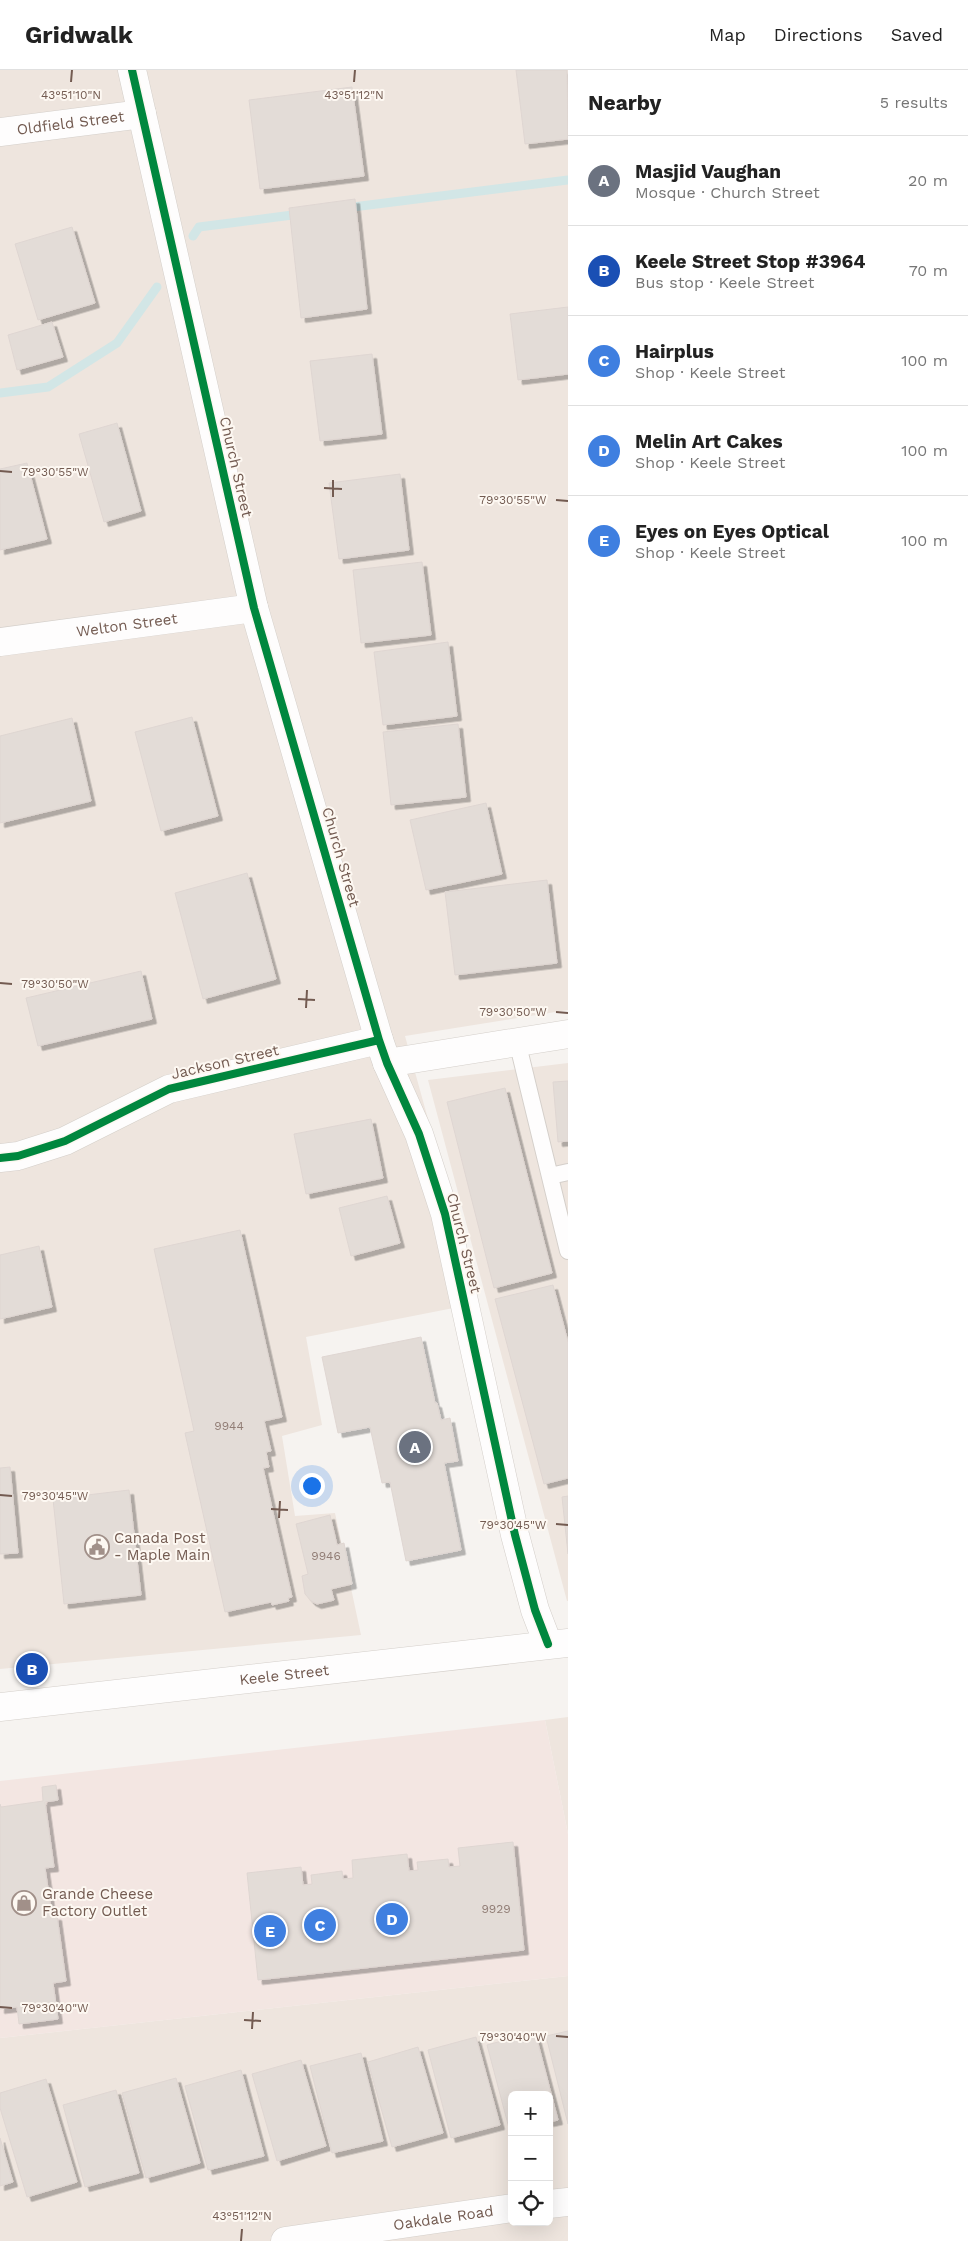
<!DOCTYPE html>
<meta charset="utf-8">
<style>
body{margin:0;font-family:"Work Sans",sans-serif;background:#f6f6f6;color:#222}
.controls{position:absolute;right:15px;bottom:15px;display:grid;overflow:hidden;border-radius:8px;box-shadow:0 5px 20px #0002}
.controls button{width:45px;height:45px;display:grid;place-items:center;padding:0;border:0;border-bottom:1px solid #e0e0e0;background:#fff;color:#222;font:25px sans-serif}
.you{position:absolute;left:311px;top:1415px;width:18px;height:18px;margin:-12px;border:4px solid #fff;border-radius:50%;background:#1a73e8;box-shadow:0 0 0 8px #1a73e833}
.badge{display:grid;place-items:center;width:32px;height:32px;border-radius:50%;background:#a19089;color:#fff;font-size:16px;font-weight:700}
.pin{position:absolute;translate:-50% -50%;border:2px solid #fff;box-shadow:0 1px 5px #0006}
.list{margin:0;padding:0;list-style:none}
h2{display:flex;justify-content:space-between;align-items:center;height:65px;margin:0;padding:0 20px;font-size:21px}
h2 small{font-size:16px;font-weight:400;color:#767676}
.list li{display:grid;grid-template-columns:32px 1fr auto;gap:15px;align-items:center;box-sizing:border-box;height:90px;padding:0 20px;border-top:1px solid #e0e0e0}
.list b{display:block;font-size:19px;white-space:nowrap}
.list p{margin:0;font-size:16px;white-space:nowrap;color:#767676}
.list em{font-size:16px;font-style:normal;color:#767676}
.icon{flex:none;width:28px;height:28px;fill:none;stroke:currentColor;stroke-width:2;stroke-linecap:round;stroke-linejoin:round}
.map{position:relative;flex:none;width:568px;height:2171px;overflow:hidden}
header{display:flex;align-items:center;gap:30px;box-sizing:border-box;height:70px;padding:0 25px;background:#fff;border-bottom:1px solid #e0e0e0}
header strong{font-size:24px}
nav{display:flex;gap:28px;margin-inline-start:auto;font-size:18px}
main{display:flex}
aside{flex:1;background:#fff}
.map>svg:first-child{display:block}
.residential{fill:#eee5de;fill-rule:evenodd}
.commercial{fill:#f3e6e2}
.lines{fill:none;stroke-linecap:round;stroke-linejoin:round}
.stream{stroke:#d2e6e6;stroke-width:9}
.building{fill:#e3dcd7;stroke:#dfd6d2;filter:url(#shadow)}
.service-casing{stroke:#d4cfca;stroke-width:18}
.minor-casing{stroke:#d4cfca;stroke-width:29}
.secondary-casing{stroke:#d4cfca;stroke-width:29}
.service{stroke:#fefdfd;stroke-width:16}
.minor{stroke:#fefdfd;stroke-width:28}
.secondary{stroke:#fefdfd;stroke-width:28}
.cycleway-casing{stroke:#fdf8f2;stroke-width:11}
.cycleway{stroke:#00873e;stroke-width:8}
.ticks{fill:none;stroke:#735b51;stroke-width:2}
.labels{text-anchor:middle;stroke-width:4;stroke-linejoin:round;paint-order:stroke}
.number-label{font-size:12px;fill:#917d75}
.street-label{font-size:15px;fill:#735b51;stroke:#fdf8f2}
.poi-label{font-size:15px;fill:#735b51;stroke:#fdf8f2;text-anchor:start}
.ticks-label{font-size:12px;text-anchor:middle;fill:#735b51;stroke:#fdf8f2;stroke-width:4;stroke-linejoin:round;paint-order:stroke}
</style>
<header>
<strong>Gridwalk</strong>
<nav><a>Map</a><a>Directions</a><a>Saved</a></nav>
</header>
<main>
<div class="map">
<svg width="568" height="2171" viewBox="0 0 568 2171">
<defs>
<filter id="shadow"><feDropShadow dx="4.5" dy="4.5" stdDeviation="0" flood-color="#0004"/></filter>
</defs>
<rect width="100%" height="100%" fill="#f6f3f0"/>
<!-- residential -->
<path class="residential" d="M0,0H568V940L405,966L479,1233L306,1267L322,1355L282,1366L295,1446L335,1443L361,1565L0,1599Z
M568,993V1531H567L428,1010Z
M568,1647V1764L545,1650Z
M568,1906V2171H0V1968ZM512,2025H549V2152H512Z"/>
<!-- commercial -->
<path class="commercial" d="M545,1650L568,1764V1906L0,1968V1711Z"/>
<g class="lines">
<!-- stream -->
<path class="stream" d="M345,138L568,110
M193,166L199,157L300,144
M0,323L48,317L117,273L157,217"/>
</g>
<!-- building -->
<path class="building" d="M516,0H567L568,69L525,74Z
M352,17L364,106L260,119L249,30Z
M355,129L367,239L301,248L289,138Z
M72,157L95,233L38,250L15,174Z
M568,237V304L518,310L510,244Z
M52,252L63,287L17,300L8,265Z
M372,284L382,364L320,371L310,291Z
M117,353L141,441L104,452L79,364Z
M27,393L47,469L0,480V399Z
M400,404L409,480L339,489L329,413Z
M422,492L431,565L361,573L353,500Z
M448,572L457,646L383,655L374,582Z
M192,647L218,746L161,761L135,662Z
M72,648L91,731L0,753V666Z
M458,654L466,727L391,735L383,662Z
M486,733L502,804L426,820L410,750Z
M247,803L276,909L203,929L175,823Z
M547,810L557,893L455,905L445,822Z
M141,901L152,949L38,976L26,928Z
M568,1011V1071L558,1072L553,1012Z
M505,1018L552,1203L494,1218L447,1032Z
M371,1049L383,1108L306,1124L294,1064Z
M387,1126L400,1173L351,1186L339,1138Z
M240,1160L282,1347L264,1351L271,1381L266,1382L269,1397L263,1398L292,1527L288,1528L289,1531L272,1535L271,1532L225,1542L185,1363L194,1361L154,1179Z
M39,1176L52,1237L0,1249V1185Z
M553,1215L568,1272V1408L544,1414L495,1229Z
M421,1267L435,1333H437L441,1350L450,1348L458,1391L444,1393L461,1480L406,1491L390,1412L382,1413L370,1357L338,1363L322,1287Z
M10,1397L18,1483L0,1484V1398Z
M129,1420L141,1525L64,1534L53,1429Z
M568,1426V1484L562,1427Z
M330,1445L337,1475L344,1473L352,1514L331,1519L334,1530L317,1534L311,1531L305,1524L302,1506L308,1504L296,1454Z
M56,1715L58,1730L45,1732L54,1797L45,1798L52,1846H57L66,1911L53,1913L58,1949L19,1954L17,1937L0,1939V1734L1,1737L43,1731L42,1717Z
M513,1772L524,1880L258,1910L247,1803L301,1797L303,1815L312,1814L311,1805L342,1801L343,1809L353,1808L352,1790L407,1784L409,1801L418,1800L417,1792L448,1789L449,1797L460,1796L458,1778Z
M568,1961V2054L546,1966Z
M535,1962L558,2050L549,2052V2025H512V2062H510L487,1975Z
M476,1967L500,2055L451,2068L428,1980Z
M418,1977L443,2063L392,2077L368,1992Z
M361,1983L383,2071L332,2083L310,1996Z
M301,1990L326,2076L277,2091L252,2004Z
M241,2000L264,2086L208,2100L185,2016Z
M176,2008L200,2093L146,2108L122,2023Z
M46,2009L77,2112L27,2127L0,2038V2023Z
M116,2020L139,2103L85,2117L63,2035Z
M0,2068L13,2112L0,2116Z"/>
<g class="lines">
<defs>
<path id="service" d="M517,971L568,1181
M550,1106L568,1102"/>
<g id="minor">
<path d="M132,0L254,538L379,970L387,993L419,1064L445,1144L515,1465L535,1540L548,1574"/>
<path id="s1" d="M0,62L142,44"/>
<path id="s2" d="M0,572L254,538"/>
<path d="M387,993L568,964"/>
<path d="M0,1088L18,1086L65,1071L169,1019L379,970"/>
<path d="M549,2134L568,2132"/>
<path id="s3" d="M285,2171L512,2138"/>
</g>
<g id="secondary">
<path id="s4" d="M0,1637L568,1573"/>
</g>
</defs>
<!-- service casing -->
<use href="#service" class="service-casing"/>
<!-- minor casing -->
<use href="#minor" class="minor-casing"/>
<!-- secondary casing -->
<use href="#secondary" class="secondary-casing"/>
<!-- service -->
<use href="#service" class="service"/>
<!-- minor -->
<use href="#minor" class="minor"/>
<!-- secondary -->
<use href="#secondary" class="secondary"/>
<defs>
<path id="cycleway" d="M132,0L254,538L379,970L387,993L419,1064L445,1144L515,1465L535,1540L548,1574
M0,1088L18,1086L65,1071L169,1019L379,970"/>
</defs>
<!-- cycleway casing -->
<use href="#cycleway" class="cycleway-casing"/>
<!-- cycleway -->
<use href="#cycleway" class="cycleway"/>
</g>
<!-- ticks -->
<path class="ticks" d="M71,12L72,0M354,12L355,0M0,401L12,402M324,418L342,419M333,427V410M556,430L568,431M0,913L12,914M298,929L315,930M306,938L307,920M556,942L568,943M0,1425L12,1426M271,1439L288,1440M279,1448L280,1431M556,1454L568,1455M0,1937L12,1938M244,1950L261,1951M252,1959L253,1942M556,1966L568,1967M241,2171L242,2159"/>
<!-- icons -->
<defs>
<symbol id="civic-ring" viewBox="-11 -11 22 22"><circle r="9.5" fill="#fdf8f2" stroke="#a19089" stroke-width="1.5"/><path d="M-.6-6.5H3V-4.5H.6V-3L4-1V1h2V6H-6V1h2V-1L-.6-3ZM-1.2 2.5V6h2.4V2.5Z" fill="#a19089"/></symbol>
<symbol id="shop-ring" viewBox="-11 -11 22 22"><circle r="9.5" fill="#fdf8f2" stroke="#a19089" stroke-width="1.5"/><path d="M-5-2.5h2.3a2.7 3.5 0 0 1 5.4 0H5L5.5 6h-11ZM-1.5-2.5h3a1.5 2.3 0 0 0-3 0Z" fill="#a19089"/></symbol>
</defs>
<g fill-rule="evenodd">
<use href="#civic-ring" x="83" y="1463" width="28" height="28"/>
<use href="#shop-ring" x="10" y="1819" width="28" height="28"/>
</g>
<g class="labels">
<!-- number labels -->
<g class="number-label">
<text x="229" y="1360">9944</text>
<text x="326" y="1490">9946</text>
<text x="496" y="1843">9929</text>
</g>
<!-- street labels -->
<g class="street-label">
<text dy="5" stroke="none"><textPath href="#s1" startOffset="71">Oldfield Street</textPath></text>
<text transform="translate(236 397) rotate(77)" y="5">Church Street</text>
<text dy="5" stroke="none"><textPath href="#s2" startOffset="128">Welton Street</textPath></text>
<text transform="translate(341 787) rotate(74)" y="5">Church Street</text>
<text transform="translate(225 992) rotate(-13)" y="5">Jackson Street</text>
<text transform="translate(464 1173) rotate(76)" y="5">Church Street</text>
<text dy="5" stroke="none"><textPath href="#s4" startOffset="286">Keele Street</textPath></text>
<text dy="5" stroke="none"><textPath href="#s3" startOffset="160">Oakdale Road</textPath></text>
</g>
<!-- poi labels -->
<g class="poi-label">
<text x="114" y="1473">Canada Post<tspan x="114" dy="17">- Maple Main</tspan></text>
<text x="42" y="1829">Grande Cheese<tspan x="42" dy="17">Factory Outlet</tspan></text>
</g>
</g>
<g class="ticks-label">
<text x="354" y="29">43°51'12"N</text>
<text x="71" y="29">43°51'10"N</text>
<text x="55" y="406">79°30'55"W</text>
<text x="513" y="434">79°30'55"W</text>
<text x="55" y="918">79°30'50"W</text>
<text x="513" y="946">79°30'50"W</text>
<text x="55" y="1430">79°30'45"W</text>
<text x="513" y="1459">79°30'45"W</text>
<text x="55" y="1942">79°30'40"W</text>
<text x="513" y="1971">79°30'40"W</text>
<text x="242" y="2150">43°51'12"N</text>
</g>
</svg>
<div class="controls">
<button>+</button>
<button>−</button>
<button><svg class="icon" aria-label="locate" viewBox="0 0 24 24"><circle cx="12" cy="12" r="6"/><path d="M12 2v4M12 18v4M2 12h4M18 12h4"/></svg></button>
</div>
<div class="you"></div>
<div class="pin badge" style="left:415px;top:1377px;background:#6b7280">A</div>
<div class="pin badge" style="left:32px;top:1599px;background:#1a4fb4">B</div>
<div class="pin badge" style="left:320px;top:1855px;background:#3f7fe0">C</div>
<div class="pin badge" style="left:392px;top:1849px;background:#3f7fe0">D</div>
<div class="pin badge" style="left:270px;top:1861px;background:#3f7fe0">E</div>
</div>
<aside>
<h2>Nearby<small>5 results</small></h2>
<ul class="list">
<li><span class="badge" style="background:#6b7280">A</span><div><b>Masjid Vaughan</b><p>Mosque · Church Street</p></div><em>20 m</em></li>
<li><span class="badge" style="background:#1a4fb4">B</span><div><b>Keele Street Stop #3964</b><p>Bus stop · Keele Street</p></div><em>70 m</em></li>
<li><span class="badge" style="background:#3f7fe0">C</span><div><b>Hairplus</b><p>Shop · Keele Street</p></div><em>100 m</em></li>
<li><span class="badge" style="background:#3f7fe0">D</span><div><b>Melin Art Cakes</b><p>Shop · Keele Street</p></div><em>100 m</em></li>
<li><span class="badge" style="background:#3f7fe0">E</span><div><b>Eyes on Eyes Optical</b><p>Shop · Keele Street</p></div><em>100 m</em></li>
</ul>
</aside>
</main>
